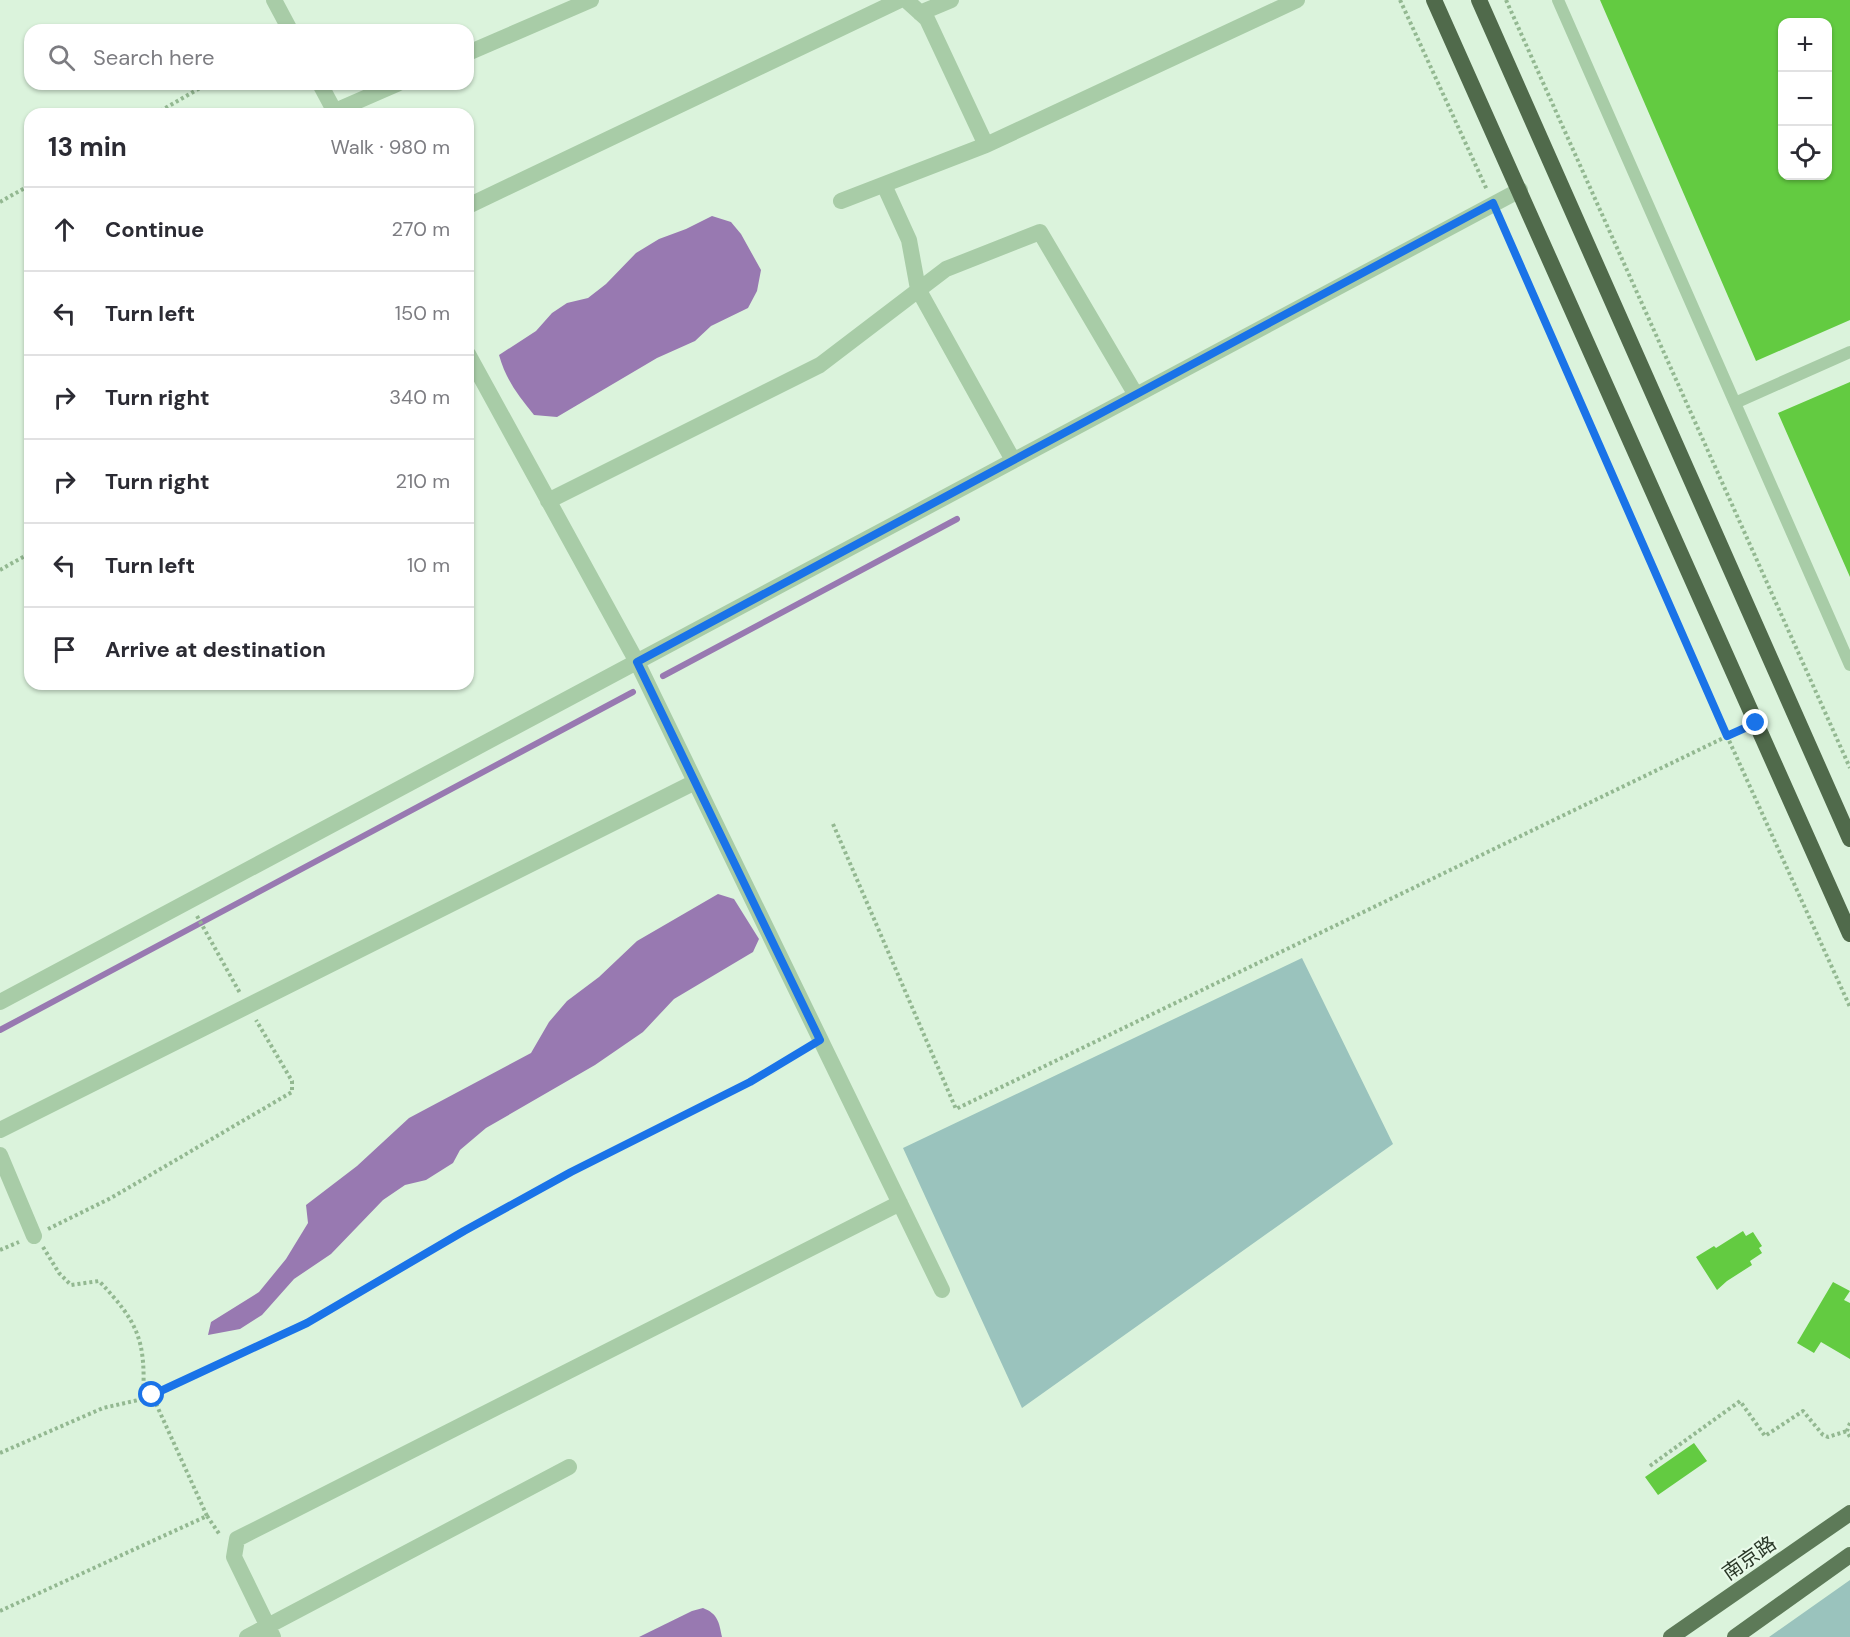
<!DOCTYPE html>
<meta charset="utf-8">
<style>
body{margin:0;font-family:"DM Sans","Noto Sans SC",sans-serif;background:#f2f2f3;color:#2b2b33}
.controls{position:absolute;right:18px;top:18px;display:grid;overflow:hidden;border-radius:12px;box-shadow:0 2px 4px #0004}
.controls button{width:54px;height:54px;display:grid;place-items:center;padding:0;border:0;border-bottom:2px solid #e1e1e2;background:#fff;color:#2b2b33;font:30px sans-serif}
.stop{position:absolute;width:18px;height:18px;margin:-14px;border:4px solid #1a73e8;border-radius:50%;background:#fff}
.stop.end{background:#1a73e8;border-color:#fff;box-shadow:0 2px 6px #0008}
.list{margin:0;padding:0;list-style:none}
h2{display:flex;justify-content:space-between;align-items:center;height:78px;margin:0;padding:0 24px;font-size:26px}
h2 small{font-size:20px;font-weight:400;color:#7c7c81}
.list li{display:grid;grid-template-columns:39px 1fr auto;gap:18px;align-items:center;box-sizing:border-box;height:84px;padding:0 24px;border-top:2px solid #e1e1e2}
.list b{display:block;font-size:22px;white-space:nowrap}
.list em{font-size:20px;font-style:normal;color:#7c7c81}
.icon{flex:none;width:33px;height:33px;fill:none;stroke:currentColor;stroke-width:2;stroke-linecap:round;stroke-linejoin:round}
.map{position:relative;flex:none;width:1850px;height:1637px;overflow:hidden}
.search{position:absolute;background:#fff;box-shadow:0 2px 4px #0004;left:24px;top:24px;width:450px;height:66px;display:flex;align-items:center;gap:15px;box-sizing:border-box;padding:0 21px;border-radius:18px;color:#7c7c81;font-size:22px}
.panel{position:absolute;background:#fff;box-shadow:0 2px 4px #0004;left:24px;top:108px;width:450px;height:582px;border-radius:18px}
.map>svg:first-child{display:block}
.green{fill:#9ac3bd}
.water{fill:#9879b1}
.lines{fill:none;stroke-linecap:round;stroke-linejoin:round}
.stream{stroke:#9879b1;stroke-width:6}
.building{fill:#63cb41;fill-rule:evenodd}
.path{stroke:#93b891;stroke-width:4;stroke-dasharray:3 3;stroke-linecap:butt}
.service{stroke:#a8cca7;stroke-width:12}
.minor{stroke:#a8cca7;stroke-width:16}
.primary{stroke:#5d7a58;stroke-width:16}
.trunk{stroke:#506a4b;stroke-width:16}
.route{stroke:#1a73e8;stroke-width:8}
.labels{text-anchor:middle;stroke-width:4.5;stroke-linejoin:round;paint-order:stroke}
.street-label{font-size:20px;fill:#2a3828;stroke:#e8fae9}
</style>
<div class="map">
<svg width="1850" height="1637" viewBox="0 0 1850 1637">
<rect width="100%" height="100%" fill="#dbf3dc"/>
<!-- green -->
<path class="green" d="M1302,958L1393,1144L1022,1408L903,1148Z
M1850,1580V1637H1769Z"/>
<!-- water -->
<path class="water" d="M712,216L731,222L741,234L761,270L757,291L748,308L711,326L695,341L657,358L557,417L534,415C518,395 506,380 499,355L536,331L552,313L567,303L588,298L606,284L636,253L659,239L686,229Z
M718,894L734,899L759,939L753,952L674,999L643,1032L595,1065L486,1128L460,1150L453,1163L426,1180L405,1185L383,1200L331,1254L294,1279L262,1315L240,1329L208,1335L211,1322L259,1292L286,1259L308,1223L306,1205L357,1166L409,1118L531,1053L549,1022L567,1001L599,977L637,941Z
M703,1608C718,1614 719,1622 722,1637H639L692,1611Z"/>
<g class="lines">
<!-- stream -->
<path class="stream" d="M663,676L957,519
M0,1030L633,692"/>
</g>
<!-- building -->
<path class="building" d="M1600,0H1850V320L1756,361ZM1782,22H1827V176H1782Z
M1850,382V577L1778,413Z
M1743,1231L1746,1236L1753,1232L1762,1246L1759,1248L1762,1253L1750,1261L1752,1265L1727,1281L1717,1290L1696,1257L1714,1246L1716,1248Z
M1833,1282L1850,1291L1844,1300L1850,1303V1359L1821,1342L1814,1353L1797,1343Z
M1694,1443L1707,1461L1658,1495L1645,1477Z"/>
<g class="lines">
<!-- path -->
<path class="path" d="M1400,0L1487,190
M1506,0L1850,768
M155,114L207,84
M0,202L30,185
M1500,219L1727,736L1850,1007
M0,570L30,553
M833,824L956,1109L1742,729
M197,916L240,993
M48,1229L111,1198L292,1092V1081L256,1020
M43,1247L59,1273L71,1285L99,1281C139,1323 146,1341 143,1399
M0,1250L19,1242
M1850,1423L1847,1431L1850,1437
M0,1453L103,1408L143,1399L307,1323L464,1231L571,1172L750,1082L807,1048
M1650,1466L1740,1401L1765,1436L1803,1411L1823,1435L1828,1437L1847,1431
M207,1516L220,1535
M0,1611L207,1516L152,1395"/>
<!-- service -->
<path class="service" d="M1558,0L1850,665
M1735,403L1850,352"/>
<!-- minor -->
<path class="minor" d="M274,0L290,30
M906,0L927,19L986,145
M920,13L951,0
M468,53L591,0
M320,84L336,114
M335,111L397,84
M884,185L909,240L918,289L1013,460
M841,201L986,145L1297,0
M468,206L900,0
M468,354L637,662L942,1290
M548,501L820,365L946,269L1040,232L1136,395
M0,1002L1520,190
M0,1130L695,782
M0,1155L34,1236
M247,1637L569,1467
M273,1637L234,1557L237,1539L900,1203"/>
<!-- primary -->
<path class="primary" d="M1671,1637L1850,1513
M1735,1637L1850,1555"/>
<!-- trunk -->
<path class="trunk" d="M1434,0L1850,934
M1479,0L1850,839"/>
</g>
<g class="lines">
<!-- route -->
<path class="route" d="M152,1395L307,1323L464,1231L571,1172L750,1082L820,1040L637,662L1493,203L1727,736L1756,723"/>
</g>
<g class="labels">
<!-- street labels -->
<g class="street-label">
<text transform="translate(1749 1558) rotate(-35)" y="7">南京路</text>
</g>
</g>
</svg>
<div class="controls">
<button>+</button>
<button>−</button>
<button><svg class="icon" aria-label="locate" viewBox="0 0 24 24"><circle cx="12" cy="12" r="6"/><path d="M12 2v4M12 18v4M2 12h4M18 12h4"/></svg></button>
</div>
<div class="stop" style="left:152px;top:1395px"></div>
<div class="stop end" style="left:1756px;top:723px"></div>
<div class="search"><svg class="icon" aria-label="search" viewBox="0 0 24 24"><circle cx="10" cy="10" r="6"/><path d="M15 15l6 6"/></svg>Search here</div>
<section class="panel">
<h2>13 min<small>Walk · 980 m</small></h2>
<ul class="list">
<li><svg class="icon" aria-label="ahead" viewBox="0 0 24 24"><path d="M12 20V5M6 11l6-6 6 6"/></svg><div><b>Continue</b></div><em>270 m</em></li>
<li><svg class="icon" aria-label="left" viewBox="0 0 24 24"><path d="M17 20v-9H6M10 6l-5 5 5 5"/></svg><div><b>Turn left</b></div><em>150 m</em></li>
<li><svg class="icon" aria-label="right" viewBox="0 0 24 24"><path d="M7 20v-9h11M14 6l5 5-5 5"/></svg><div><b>Turn right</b></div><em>340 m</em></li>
<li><svg class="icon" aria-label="right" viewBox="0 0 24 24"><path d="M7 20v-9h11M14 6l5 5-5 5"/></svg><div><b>Turn right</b></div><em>210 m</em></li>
<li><svg class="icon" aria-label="left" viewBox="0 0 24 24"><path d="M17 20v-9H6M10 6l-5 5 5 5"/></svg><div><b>Turn left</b></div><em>10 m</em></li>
<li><svg class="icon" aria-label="arrive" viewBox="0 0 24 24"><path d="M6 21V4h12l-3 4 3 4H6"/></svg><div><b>Arrive at destination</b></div></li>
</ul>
</section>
</div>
